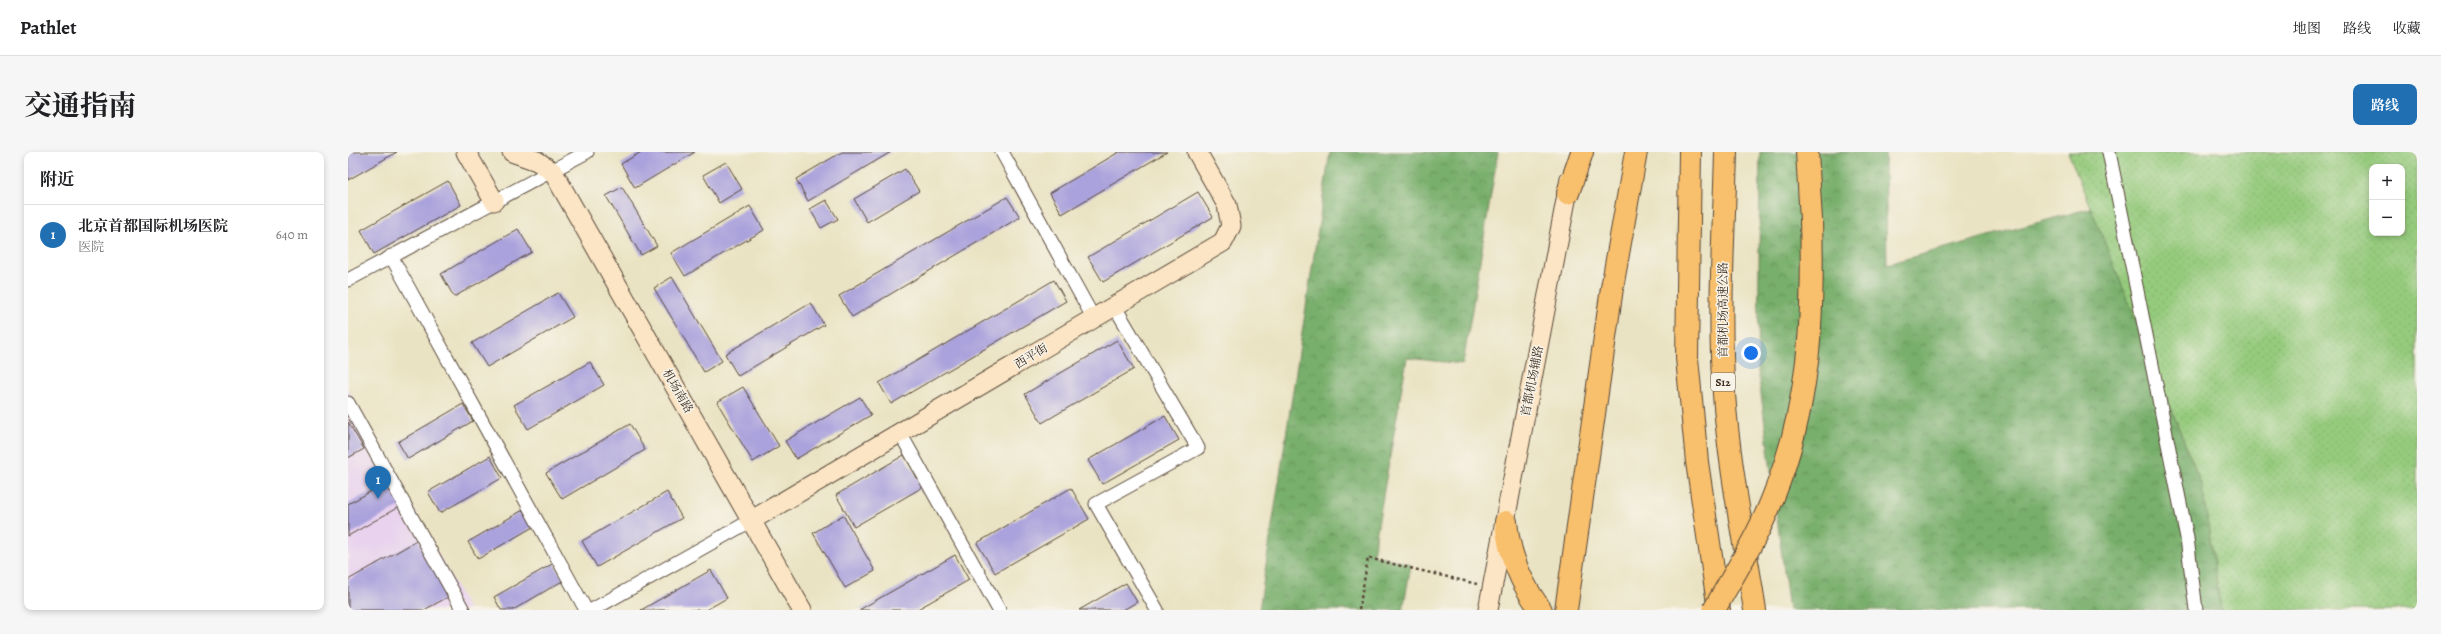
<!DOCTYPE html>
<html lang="zh">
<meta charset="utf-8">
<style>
body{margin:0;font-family:Alegreya,"Noto Serif SC",serif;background:#f6f6f6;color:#202124}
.controls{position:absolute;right:12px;top:12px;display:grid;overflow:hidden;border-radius:8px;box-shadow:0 2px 6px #0003}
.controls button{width:36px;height:36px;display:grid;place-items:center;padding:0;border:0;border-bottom:1px solid #e0e0e0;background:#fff;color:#202124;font:20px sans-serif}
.you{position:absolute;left:1403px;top:201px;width:14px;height:14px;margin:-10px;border:3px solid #fff;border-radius:50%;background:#1a73e8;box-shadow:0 0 0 6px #1a73e833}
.badge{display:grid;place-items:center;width:26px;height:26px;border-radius:50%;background:#1f6fb2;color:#fff;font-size:13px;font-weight:700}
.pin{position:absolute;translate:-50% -33px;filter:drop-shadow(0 1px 2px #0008)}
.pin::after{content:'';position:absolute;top:21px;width:14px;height:12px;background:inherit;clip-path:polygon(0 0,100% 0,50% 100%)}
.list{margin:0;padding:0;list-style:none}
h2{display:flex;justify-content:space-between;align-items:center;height:52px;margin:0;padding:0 16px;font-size:17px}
h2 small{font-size:13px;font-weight:400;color:#757577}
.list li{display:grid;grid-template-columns:26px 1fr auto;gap:12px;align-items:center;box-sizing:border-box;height:60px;padding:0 16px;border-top:1px solid #e0e0e0}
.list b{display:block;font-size:15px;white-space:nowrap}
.list p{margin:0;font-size:13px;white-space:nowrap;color:#757577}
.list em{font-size:13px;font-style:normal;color:#757577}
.map{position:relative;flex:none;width:2069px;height:458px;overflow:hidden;border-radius:8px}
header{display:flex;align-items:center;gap:24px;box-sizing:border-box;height:56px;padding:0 20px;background:#fff;border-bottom:1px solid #e0e0e0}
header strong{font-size:19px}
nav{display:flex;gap:22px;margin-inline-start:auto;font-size:14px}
.intro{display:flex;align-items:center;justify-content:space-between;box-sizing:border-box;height:96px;padding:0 24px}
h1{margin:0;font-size:28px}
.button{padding:10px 18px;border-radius:8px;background:#1f6fb2;color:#fff;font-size:14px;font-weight:700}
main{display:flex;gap:24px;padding:0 24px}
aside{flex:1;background:#fff;border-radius:8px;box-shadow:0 2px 6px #0003}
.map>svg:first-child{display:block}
.built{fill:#e8d2ee}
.grass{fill:url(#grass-dots);stroke:#687a4e;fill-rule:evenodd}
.forest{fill:url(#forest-crowns);stroke:#5a6c45}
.building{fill:#aaa2dc}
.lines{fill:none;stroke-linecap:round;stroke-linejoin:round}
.street-casing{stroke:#554637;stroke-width:15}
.secondary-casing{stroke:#554637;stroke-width:21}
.highway-casing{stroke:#554637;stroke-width:24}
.path{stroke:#554637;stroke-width:2.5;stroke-dasharray:3 3;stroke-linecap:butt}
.street{stroke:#fff;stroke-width:13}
.secondary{stroke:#fce5c4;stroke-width:19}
.highway{stroke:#f8bf6c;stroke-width:22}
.highway-bridge-casing{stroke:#554637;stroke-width:24;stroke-linecap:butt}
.highway-bridge{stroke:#f8bf6c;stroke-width:22}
.labels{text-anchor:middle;stroke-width:3;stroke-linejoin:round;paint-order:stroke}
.shield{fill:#f7f3e8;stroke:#73665b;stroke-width:1}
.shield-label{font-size:11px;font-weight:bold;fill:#3b2a1e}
.street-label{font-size:12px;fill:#3b2a1e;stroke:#f7f3e8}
</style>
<header>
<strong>Pathlet</strong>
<nav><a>地图</a><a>路线</a><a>收藏</a></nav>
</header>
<div class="intro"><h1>交通指南</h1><a class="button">路线</a></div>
<main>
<aside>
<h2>附近<small></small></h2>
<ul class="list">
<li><span class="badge">1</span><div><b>北京首都国际机场医院</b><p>医院</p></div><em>640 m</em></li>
</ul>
</aside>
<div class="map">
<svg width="2069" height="458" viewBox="0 0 2069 458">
<defs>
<pattern id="grass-dots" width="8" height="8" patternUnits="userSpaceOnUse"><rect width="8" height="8" fill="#95cb7d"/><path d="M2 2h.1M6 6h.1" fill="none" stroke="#81ae6c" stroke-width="1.8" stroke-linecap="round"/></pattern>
<pattern id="forest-crowns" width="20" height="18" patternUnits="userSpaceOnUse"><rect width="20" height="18" fill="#78af6c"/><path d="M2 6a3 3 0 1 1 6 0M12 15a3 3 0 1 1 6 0" fill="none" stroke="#648f58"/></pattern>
</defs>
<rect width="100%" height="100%" fill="#f7f3e8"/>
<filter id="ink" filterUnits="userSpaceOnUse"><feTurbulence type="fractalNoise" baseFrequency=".025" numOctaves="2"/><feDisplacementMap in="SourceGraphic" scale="8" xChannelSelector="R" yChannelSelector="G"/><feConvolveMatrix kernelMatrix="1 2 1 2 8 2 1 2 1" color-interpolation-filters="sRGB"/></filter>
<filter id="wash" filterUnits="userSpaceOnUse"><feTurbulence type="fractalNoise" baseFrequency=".012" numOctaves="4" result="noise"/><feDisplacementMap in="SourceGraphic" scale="16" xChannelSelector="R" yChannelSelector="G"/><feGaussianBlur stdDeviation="0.9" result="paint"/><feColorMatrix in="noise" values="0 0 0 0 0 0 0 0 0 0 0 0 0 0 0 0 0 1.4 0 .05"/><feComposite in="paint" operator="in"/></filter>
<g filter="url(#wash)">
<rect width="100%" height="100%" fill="#eae3c3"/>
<!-- built -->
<path class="built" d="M0,237L121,458H0Z"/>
<!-- grass -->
<path class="grass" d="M1720,0H2069V458H1873L1854,334ZM2024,15H2054V81H2024Z"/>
<!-- forest -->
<path class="forest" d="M982,0H1150L1115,212L1059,206L1025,402L1063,413L1055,458H911Z
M1412,0H1537L1539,112L1743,56L1854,334L1873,458H1441L1410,219Z"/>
<g id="blocks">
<!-- building -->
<path class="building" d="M0,0H49L0,28Z
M293,0H347L287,36L273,12Z
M494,0H543L460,49L448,27Z
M771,0H819L714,62L702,41Z
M378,10L394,37L371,51L355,23Z
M557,17L571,39L519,70L506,47Z
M100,29L113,53L26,102L13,78Z
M274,35L309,94L293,103L258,44Z
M850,40L865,65L755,130L740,105Z
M659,45L672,65L504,165L491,144Z
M478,48L490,67L473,76L462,57Z
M402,54L416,78L337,124L323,101Z
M170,77L184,100L106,145L93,122Z
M324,125L374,209L356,220L306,136Z
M706,128L718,149L543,252L531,231Z
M210,141L225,165L139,215L124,191Z
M463,151L476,173L390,224L377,202Z
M769,188L786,217L694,271L677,242Z
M242,210L256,233L180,277L166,253Z
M395,235L431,294L405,310L369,250Z
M512,245L523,263L448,307L437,289Z
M115,252L125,269L60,307L50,290Z
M817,264L831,288L754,332L740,308Z
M0,270L16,297L0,306Z
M282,272L297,298L214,347L198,321Z
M556,303L575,335L506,375L488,343Z
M142,304L154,326L92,361L80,340Z
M40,330L54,353L0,384V352Z
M723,336L741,367L647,421L629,391Z
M319,340L334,366L249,415L234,389Z
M175,358L185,375L130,407L120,390Z
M495,363L527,419L497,436L465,381Z
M70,388L102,444L76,458H0V428Z
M607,403L621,428L568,458H511Z
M206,411L216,428L165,458H153L146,445Z
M363,418L379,446L358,458H293Z
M778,431L789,450L775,458H731Z"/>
</g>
</g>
<g filter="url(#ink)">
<use href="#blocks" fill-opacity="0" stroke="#554637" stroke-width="1"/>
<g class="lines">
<defs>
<path id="street" d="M654,0L746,167
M1761,0L1839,386L1848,458
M43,104L238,458
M0,128L239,0
M767,155L850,296L748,352L809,458
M0,251L115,458
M552,281L651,458
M244,458L404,368"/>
<path id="secondary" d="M118,0L146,49
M164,0L189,9L205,20L454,458
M404,368L875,90L883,74L879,53L849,0
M1140,458L1222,27"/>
<path id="highway" d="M1342,0L1339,206L1349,310L1371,458
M1378,0C1376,80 1370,162 1376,242C1381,314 1396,387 1407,458
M1459,0L1463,68
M1220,41L1234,0
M1158,370C1161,402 1173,432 1193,458
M1218,458L1264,136L1288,0"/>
</defs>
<!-- street casing -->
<use href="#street" class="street-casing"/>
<!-- secondary casing -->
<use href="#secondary" class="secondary-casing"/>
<!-- highway casing -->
<use href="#highway" class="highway-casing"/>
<!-- path -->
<path class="path" d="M1011,458L1020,406L1129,432"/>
<!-- street -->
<use href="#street" class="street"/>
<!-- secondary -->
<use href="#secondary" class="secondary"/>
<!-- highway -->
<use href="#highway" class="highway"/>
<defs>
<path id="highway-bridge" d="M1366,458C1386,422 1409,386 1424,348C1462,255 1466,167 1463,68"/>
</defs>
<!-- highway-bridge casing -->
<use href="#highway-bridge" class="highway-bridge-casing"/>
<!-- highway-bridge -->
<use href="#highway-bridge" class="highway-bridge"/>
</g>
</g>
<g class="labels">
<!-- shield labels -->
<rect class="shield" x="1363" y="221" width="24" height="18" rx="3"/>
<g class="shield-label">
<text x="1375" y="234">S12</text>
</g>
<!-- street labels -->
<g class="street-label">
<text transform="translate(1375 158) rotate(-90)" y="4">首都机场高速公路</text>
<text transform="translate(683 204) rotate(-31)" y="4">西平街</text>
<text transform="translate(1184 229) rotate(-79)" y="4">首都机场辅路</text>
<text transform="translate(330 239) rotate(60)" y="4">机场南路</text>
</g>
</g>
</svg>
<div class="controls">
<button>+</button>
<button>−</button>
</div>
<div class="you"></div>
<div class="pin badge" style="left:30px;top:347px">1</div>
</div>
</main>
